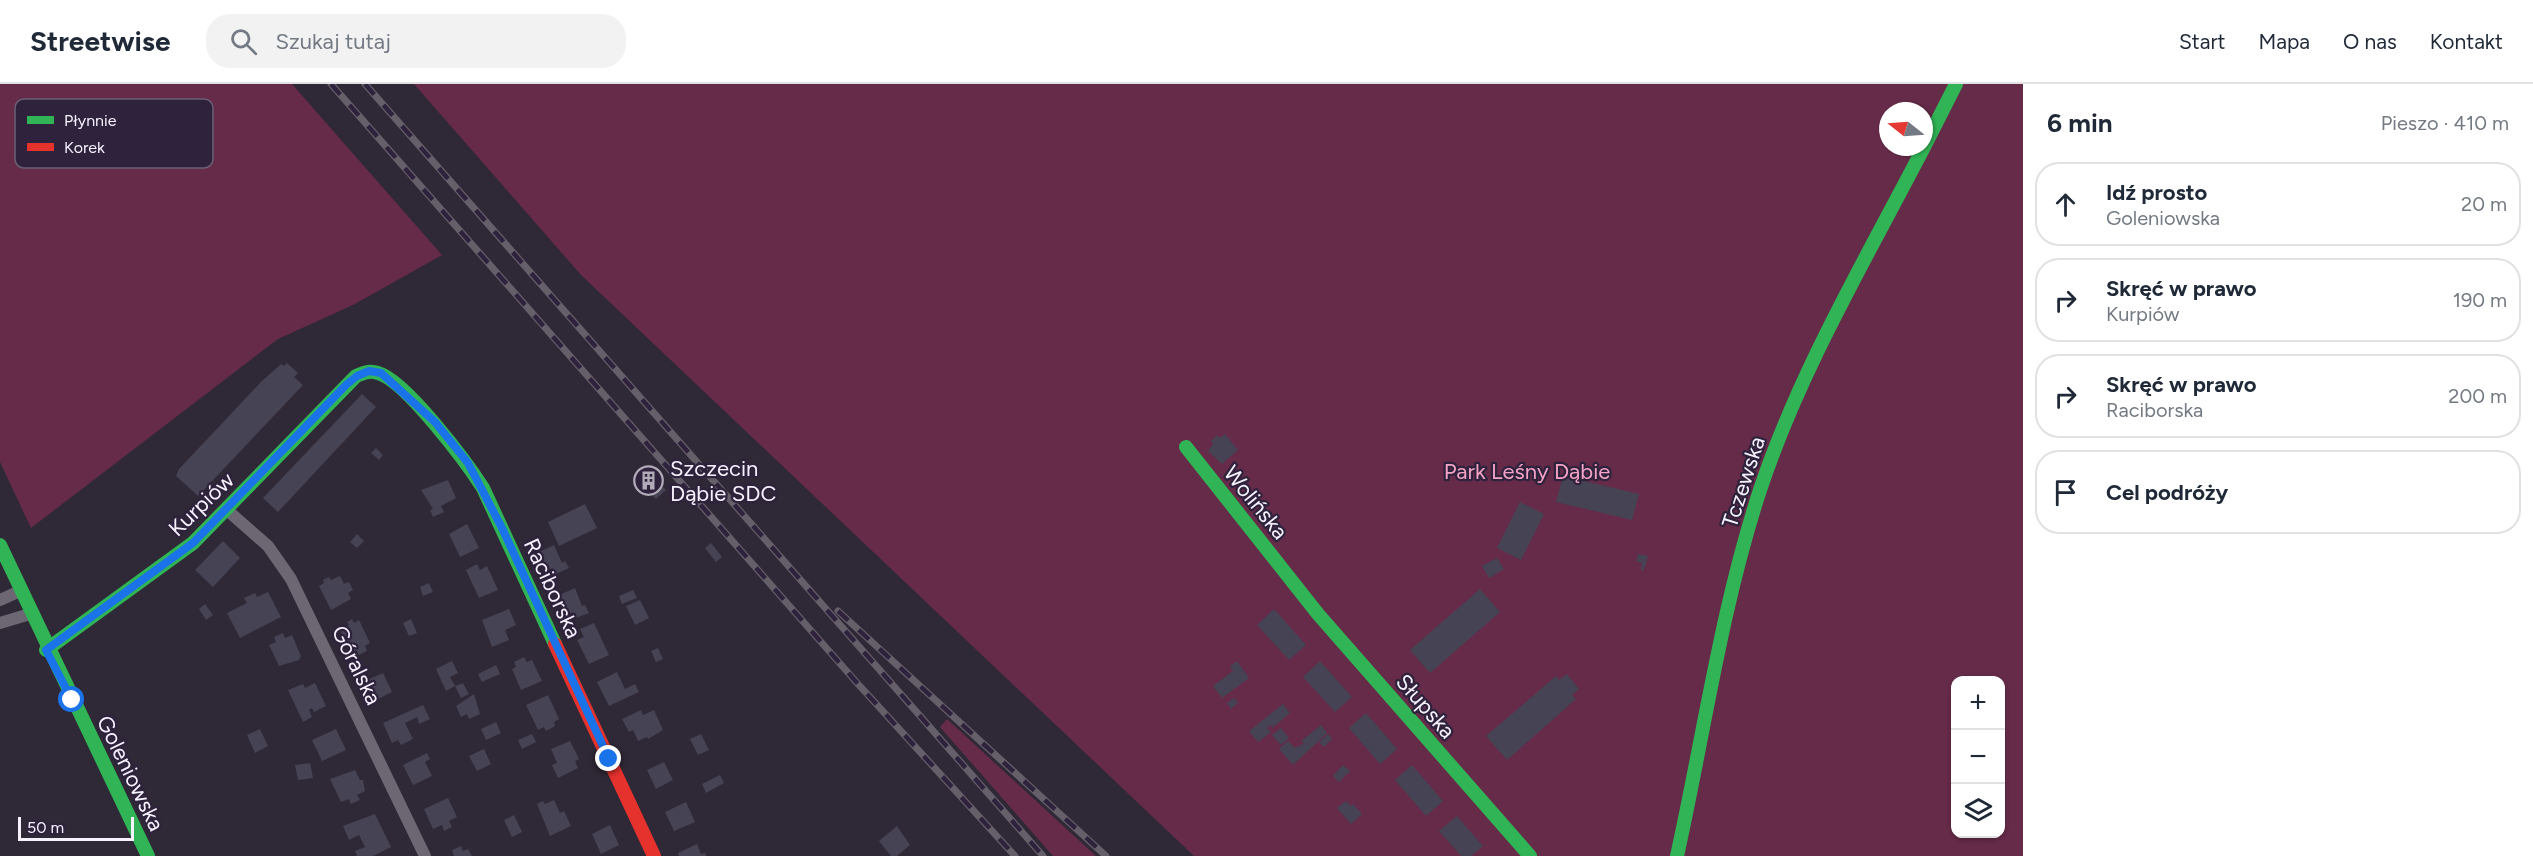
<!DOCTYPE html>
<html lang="pl">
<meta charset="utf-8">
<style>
body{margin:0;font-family:Figtree,sans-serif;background:#f2f2f3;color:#1f2937}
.controls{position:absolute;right:18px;bottom:18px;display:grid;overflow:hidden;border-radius:12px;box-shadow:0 2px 4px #0004}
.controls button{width:54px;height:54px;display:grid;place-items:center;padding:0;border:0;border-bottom:2px solid #e0e1e3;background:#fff;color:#1f2937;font:30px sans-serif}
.compass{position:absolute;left:1879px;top:18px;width:54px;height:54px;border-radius:50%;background:#fff;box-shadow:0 2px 4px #0004;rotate:287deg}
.scale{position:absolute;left:18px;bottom:15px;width:116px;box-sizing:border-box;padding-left:6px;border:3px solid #f6f2fd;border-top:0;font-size:16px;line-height:21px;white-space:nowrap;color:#f6f2fd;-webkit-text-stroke:4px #2e223c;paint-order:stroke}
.stop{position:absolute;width:18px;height:18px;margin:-14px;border:4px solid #1a73e8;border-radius:50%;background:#fff}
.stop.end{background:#1a73e8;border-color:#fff;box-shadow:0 2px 6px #0008}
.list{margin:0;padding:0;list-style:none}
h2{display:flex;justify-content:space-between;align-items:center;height:78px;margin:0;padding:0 24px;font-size:26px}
h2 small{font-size:20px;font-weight:400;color:#747a83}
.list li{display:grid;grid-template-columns:39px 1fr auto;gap:18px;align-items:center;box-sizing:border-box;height:84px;margin:0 12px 12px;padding:0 12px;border:2px solid #e0e1e3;border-radius:24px}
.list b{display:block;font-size:22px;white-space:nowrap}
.list p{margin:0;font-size:20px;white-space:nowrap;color:#747a83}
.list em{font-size:20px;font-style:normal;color:#747a83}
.icon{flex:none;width:33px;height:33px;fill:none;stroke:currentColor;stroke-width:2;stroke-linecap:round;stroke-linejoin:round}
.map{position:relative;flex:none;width:2023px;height:772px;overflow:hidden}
header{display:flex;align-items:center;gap:36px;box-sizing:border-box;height:84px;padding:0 30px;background:#fff;border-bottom:2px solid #e0e1e3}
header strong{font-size:28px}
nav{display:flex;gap:33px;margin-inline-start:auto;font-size:21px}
.search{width:420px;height:54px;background:#f2f2f3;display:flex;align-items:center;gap:15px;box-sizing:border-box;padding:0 21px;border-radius:24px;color:#747a83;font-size:22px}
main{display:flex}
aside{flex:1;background:#fff}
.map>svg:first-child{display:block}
.green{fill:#652b48;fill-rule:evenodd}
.building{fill:#464355}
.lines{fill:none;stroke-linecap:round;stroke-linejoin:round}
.street{stroke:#6c6772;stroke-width:12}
.fast{stroke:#30b455;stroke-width:14}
.jam{stroke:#e5322d;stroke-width:14}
.rail-casing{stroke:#655f6a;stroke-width:7}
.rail{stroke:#2e223c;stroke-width:4.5;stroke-dasharray:14;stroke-linecap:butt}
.route{stroke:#1a73e8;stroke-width:8}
.labels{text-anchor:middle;stroke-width:4.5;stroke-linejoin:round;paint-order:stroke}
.poi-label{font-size:22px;fill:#f6f2fd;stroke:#2e223c;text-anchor:start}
.park-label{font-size:22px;fill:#f4a2c5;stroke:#2e223c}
.street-label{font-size:22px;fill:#f6f2fd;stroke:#2e223c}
.key{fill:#2e223c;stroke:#6a6076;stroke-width:1.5}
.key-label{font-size:16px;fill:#f6f2fd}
</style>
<header>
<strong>Streetwise</strong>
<div class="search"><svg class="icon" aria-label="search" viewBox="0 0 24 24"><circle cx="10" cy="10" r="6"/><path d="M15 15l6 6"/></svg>Szukaj tutaj</div>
<nav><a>Start</a><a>Mapa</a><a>O nas</a><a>Kontakt</a></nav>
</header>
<main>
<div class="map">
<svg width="2023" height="772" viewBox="0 0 2023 772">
<rect width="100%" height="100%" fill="#2f2836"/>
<!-- green -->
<path class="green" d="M0,0H292L442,171L353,221L278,255L31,444L0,378Z
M414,0H2023V772H1194L581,191ZM1888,27H1924V63H1888ZM1956,596H2000V750H1956Z
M947,635L1096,772H1053L940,643Z"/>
<!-- building -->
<path class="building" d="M287,279L298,289L294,293L303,301L198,412L176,392L179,385L261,298L281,280L284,282Z
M362,310L376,323L278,428L263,414Z
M1225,350L1238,366L1222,380L1208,367L1213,360L1211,357L1217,351L1220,354Z
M376,364L383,371L379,376L371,369Z
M647,383L651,387L640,396L637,392Z
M653,390L656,395L646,404L642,399Z
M1563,392L1639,410L1632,436L1556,418Z
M448,396L456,414L441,422L444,428L433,433L430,426L433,425L421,406Z
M658,396L661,401L651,409L647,405Z
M662,402L666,406L656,415L652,411Z
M1520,418L1544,430L1521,476L1497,464Z
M585,420L597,444L559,462L548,438Z
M467,440L479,464L460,473L449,450Z
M357,450L364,457L357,464L350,458Z
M223,457L240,474L213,503L195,486Z
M711,459L722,473L716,478L705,464Z
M554,461L562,479L565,477L569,484L556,490L553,484L546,487L537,469Z
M1638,470L1648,472L1644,486H1641L1642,479L1636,477Z
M1497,474L1504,485L1489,494L1482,482Z
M477,480L480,486L487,482L498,506L479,514L466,486Z
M340,492L344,500L349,498L353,506L348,509L351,515L331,526L319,502L324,499L323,496L329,493L331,496Z
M429,499L433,508L423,512L420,503Z
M575,504L582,522L585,521L589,529L576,534L573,528L566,531L557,512Z
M1480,505L1500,528L1430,589L1410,566Z
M633,506L637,514L622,520L619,512Z
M268,508L281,533L240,554L227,529L247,519L244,514L255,509L257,513Z
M640,516L649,534L635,541L626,522Z
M205,520L213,531L206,536L199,525Z
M509,525L516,541L505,546L509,556L492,563L482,536Z
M1274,525L1306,561L1289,576L1257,541Z
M352,535L354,539L359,536L370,559L365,562L367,567L359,571L356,566L350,569L340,545L349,541L347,538Z
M411,535L417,549L409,552L403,539Z
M594,539L609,571L589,580L577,556L584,553L580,545Z
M283,549L285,554L292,551L301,572L299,576L279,582L269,561L276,558L274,553Z
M658,564L663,575L656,578L651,567Z
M524,573L527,578L532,576L542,597L521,606L512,585L516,583L514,578Z
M452,577L458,589L450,593L455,602L446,607L436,585Z
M1237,577L1249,594L1222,614L1213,602L1233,587L1230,582Z
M1320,577L1352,613L1335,628L1303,593Z
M496,581L500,590L482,598L478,590Z
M617,588L625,605L635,600L639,608L609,622L597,598Z
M383,589L392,608L374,617L365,597Z
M1567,590L1579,605L1572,611L1576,615L1507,676L1486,652L1556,592L1559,596Z
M315,599L326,622L314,628L312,624L309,626L312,633L303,638L288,606L303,600L305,604Z
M463,599L469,610L461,614L455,602Z
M474,610L480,630L469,635L467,630L461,633L456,622Z
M548,611L559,635L554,638L555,642L546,647L544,643L538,646L526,621Z
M1234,614L1238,619L1231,625L1227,619Z
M1283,620L1290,629L1272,644L1271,641L1267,644L1271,648L1258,658L1249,647Z
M423,621L430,635L419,640L417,633L405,639L413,655L401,661L398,656L392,659L383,639Z
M641,626L643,631L654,626L663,646L648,655L647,653L638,657L633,646L629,648L622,635Z
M1366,629L1397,665L1380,680L1349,644Z
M496,638L501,649L486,656L481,645Z
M1321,641L1327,649L1293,681L1279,665L1288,657L1295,664L1301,661L1304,659L1301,657Z
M1281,644L1289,654L1281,661L1272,651Z
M260,645L268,662L255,669L247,651Z
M336,645L346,666L322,677L312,656Z
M532,650L536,658L522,665L518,656Z
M701,650L709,666L698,671L690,655Z
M1328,650L1332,655L1324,663L1319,658Z
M570,657L579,675L575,677L578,684L558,694L552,681L557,679L551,665Z
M484,665L491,680L477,687L469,672Z
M427,669L430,675L425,678L432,692L413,701L403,681Z
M664,678L673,696L656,705L647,686Z
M310,679L313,694L298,696L295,681Z
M1343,681L1350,687L1339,698L1333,692Z
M1412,681L1443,717L1426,732L1395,696Z
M355,686L360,696H363L365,707L357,711L360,716L351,720L349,715L341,718L330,695Z
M720,691L724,699L706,709L702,700Z
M448,714L457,733L449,737L452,743L444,747L442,741L433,745L424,725Z
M554,716L560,729L564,727L571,742L550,752L537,720L543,717L545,720Z
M1346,717L1351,722L1353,720L1362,730L1351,740L1337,724Z
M686,718L695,738L674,747L665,728Z
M375,730L391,763L373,772H357L355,767L365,763L359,751L349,756L343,742Z
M514,731L522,748L512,753L504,736Z
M1457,732L1483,762L1471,772H1461L1439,747Z
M610,741L619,761L601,770L592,750Z
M897,742L910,761L897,772H891L879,757Z
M697,760L701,770L705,769L706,772H679L678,769Z
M461,762L463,767L468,765L472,772H454L452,766Z"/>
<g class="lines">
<!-- street -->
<path class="street" d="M227,426L268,462L291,495L425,772
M0,516L20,507
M0,539L30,530"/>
<!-- fast -->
<path class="fast" d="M1924,63L1956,0
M1186,363L1318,530L1530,772
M0,461L148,772
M46,566L193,459L356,292C364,289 369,286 378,289C405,296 467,379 483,404L555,560
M1677,772C1704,650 1721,525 1760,406C1800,286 1866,175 1924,63"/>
<!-- jam -->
<path class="jam" d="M555,560L654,772"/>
<defs>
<path id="rail" d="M331,0L858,600L1015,772
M365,0L1043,772
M838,527L1106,772"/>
</defs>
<!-- rail casing -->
<use href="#rail" class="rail-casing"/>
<!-- rail -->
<use href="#rail" class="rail"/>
</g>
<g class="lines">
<!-- route -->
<path class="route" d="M72,616L46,566L193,459L346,301L357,292L369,287L381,289L435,338L468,379L502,444L609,675"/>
</g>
<!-- icons -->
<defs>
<symbol id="building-ring" viewBox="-11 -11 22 22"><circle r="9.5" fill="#2e223c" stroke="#b0abb7" stroke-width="1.5"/><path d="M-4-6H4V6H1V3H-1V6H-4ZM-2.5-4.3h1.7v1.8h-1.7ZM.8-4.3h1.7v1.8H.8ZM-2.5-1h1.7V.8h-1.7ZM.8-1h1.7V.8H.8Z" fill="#b0abb7"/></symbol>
</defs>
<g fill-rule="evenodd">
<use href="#building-ring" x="632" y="380" width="33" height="33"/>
</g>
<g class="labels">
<!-- poi labels -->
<g class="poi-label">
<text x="670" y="392">Szczecin<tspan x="670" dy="25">Dąbie SDC</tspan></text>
</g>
<!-- park labels -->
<g class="park-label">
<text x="1527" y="395">Park Leśny Dąbie</text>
</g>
<!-- street labels -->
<g class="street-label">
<text transform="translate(1743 398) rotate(-72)" y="8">Tczewska</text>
<text transform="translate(1256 418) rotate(51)" y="8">Wolińska</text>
<text transform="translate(201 420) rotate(-44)" y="8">Kurpiów</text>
<text transform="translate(553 504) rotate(65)" y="8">Raciborska</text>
<text transform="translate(357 581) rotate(64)" y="8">Góralska</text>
<text transform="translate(1426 622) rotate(49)" y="8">Słupska</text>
<text transform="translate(131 689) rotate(64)" y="8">Goleniowska</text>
</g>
</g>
<!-- legend -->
<rect x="15" y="15" width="198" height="69" rx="9" class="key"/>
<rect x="27" y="32" width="27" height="8" fill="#30b455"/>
<rect x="27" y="59" width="27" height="8" fill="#e5322d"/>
<g class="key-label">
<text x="64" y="42">Płynnie</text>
<text x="64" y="69">Korek</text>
</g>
</svg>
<div class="controls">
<button>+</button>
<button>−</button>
<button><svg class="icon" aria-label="layers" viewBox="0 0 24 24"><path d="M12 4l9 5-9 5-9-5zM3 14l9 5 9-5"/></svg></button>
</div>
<svg class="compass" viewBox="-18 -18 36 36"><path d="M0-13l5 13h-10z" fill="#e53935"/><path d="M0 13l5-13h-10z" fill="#747a83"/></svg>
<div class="scale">50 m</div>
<div class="stop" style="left:72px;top:616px"></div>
<div class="stop end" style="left:609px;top:675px"></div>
</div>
<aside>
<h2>6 min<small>Pieszo · 410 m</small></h2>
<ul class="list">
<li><svg class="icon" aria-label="ahead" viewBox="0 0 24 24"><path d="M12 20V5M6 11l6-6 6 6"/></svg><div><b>Idź prosto</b><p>Goleniowska</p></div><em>20 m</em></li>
<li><svg class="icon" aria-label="right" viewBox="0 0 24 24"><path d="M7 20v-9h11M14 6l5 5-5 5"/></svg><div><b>Skręć w prawo</b><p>Kurpiów</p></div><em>190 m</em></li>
<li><svg class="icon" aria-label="right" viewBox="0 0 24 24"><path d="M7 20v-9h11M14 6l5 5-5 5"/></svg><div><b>Skręć w prawo</b><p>Raciborska</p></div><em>200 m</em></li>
<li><svg class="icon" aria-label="arrive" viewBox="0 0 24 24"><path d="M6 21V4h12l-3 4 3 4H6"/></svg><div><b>Cel podróży</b></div></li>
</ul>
</aside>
</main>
